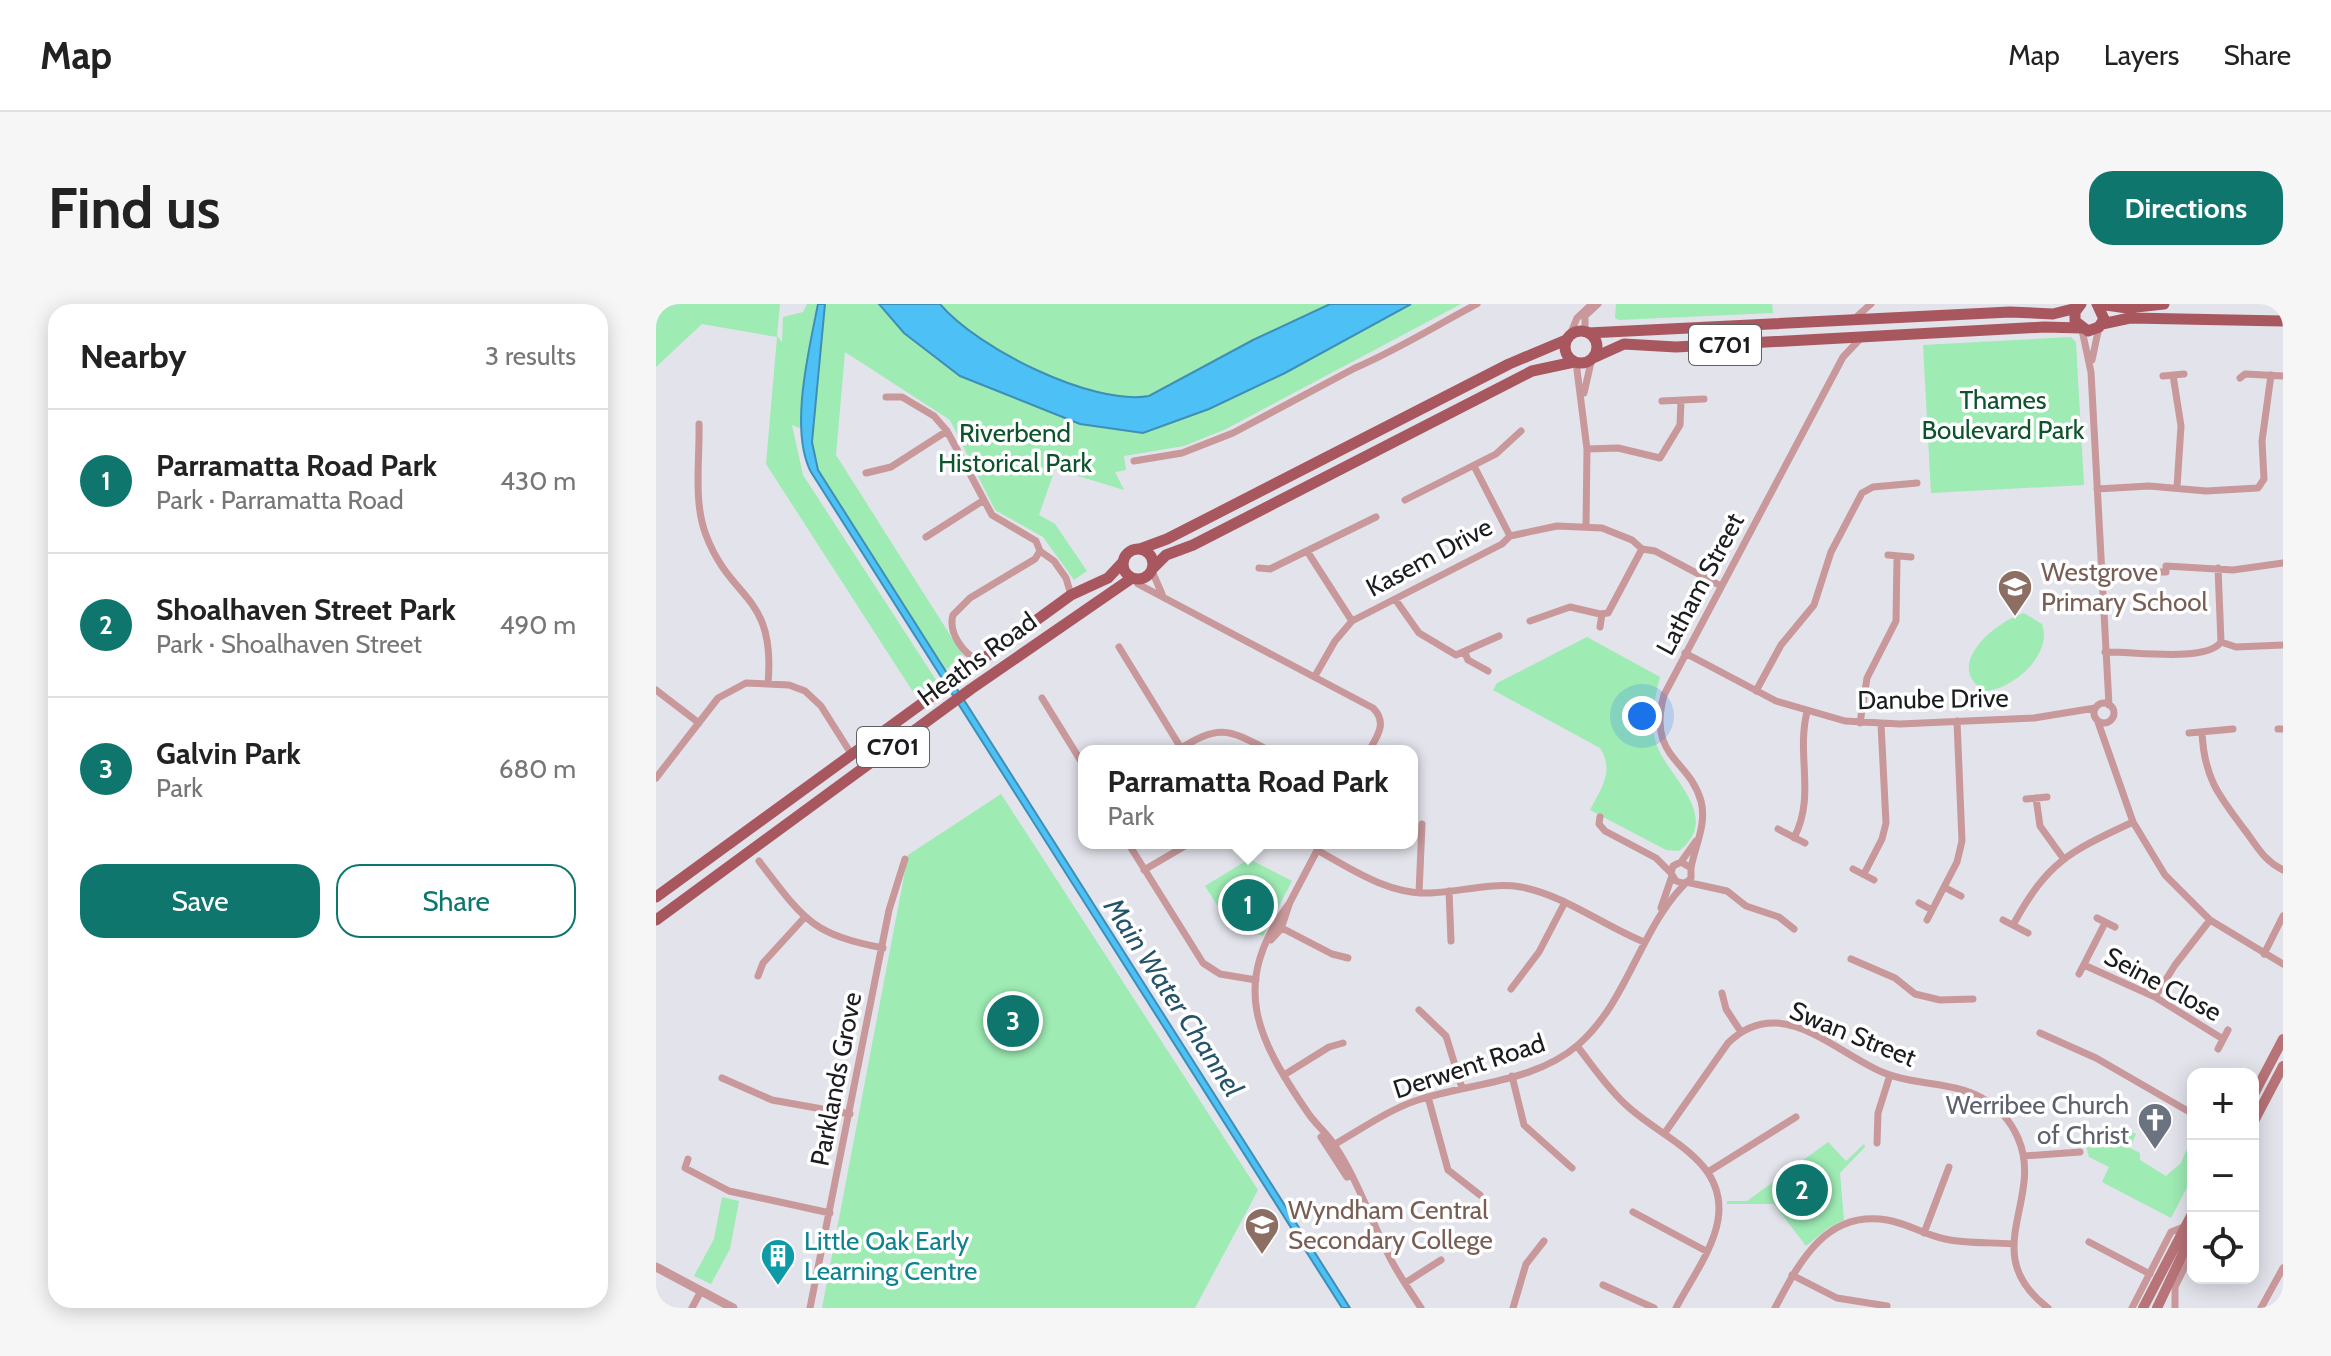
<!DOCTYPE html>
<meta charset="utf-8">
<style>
body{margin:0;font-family:Cabin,sans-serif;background:#f6f6f6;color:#222}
.controls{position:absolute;right:24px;bottom:24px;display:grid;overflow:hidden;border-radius:16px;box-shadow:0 4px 20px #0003}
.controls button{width:72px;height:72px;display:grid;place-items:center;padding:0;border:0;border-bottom:2px solid #e0e0e0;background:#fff;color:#222;font:40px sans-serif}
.you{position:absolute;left:986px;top:412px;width:28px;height:28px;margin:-20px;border:6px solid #fff;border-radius:50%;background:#1a73e8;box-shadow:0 0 0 12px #1a73e833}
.badge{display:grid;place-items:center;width:52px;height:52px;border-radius:50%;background:#0f766e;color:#fff;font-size:26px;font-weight:700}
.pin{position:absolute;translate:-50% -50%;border:4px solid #fff;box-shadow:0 2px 8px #0006}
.popup{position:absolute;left:422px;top:441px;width:340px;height:104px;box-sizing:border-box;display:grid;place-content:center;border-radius:16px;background:#fff;filter:drop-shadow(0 2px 6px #0005);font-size:26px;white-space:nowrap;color:#767676}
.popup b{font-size:30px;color:#222}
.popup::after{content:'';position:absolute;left:50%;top:100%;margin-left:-16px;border:16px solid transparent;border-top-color:#fff}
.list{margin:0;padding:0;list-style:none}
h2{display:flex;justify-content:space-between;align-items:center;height:104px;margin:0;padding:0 32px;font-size:34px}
h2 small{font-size:26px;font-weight:400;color:#767676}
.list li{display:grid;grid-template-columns:52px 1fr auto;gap:24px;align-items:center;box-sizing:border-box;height:144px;padding:0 32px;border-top:2px solid #e0e0e0}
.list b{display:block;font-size:30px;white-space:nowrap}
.list p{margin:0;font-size:26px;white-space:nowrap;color:#767676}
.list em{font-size:26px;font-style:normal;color:#767676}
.actions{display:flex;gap:16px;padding:24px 32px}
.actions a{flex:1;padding:18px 0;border:2px solid #0f766e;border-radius:24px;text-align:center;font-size:28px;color:#0f766e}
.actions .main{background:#0f766e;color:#fff}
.icon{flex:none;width:44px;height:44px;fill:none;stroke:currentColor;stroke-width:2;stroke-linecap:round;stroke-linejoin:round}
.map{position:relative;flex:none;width:1627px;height:1004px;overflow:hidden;border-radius:24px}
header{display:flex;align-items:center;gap:48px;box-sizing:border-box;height:112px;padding:0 40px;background:#fff;border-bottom:2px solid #e0e0e0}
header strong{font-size:38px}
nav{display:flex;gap:44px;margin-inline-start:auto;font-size:28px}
.intro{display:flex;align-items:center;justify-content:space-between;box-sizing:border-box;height:192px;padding:0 48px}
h1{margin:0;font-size:56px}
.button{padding:20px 36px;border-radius:24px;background:#0f766e;color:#fff;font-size:28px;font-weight:700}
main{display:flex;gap:48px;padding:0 48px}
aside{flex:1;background:#fff;border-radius:24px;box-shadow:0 4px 20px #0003}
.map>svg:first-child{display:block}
.green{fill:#9eebb4}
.water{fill:#4dc0f5;stroke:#3e8fb5;stroke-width:2}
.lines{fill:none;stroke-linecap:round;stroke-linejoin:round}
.minor{stroke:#c8989b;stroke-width:7}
.tertiary{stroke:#c8989b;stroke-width:9}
.secondary{stroke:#b77378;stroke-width:10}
.primary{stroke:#a9575f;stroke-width:11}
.labels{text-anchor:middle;stroke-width:7;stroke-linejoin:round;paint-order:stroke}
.shield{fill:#fff;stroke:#5f6062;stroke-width:2}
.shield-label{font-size:24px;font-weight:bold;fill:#1b1c1f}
.park-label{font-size:26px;fill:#0d532b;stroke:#fff}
.street-label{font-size:26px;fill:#1b1c1f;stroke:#fff}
.education-label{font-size:26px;fill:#785e54;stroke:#fff;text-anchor:start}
.worship-label{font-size:26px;fill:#5b616d;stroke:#fff;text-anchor:end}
.culture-label{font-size:26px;fill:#0d838f;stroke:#fff;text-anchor:start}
.water-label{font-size:28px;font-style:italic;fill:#25546a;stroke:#fff}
</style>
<header>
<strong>Map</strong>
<nav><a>Map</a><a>Layers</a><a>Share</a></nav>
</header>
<div class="intro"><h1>Find us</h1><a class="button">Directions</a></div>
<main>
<aside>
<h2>Nearby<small>3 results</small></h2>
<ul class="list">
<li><span class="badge">1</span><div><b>Parramatta Road Park</b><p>Park · Parramatta Road</p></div><em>430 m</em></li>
<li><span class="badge">2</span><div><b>Shoalhaven Street Park</b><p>Park · Shoalhaven Street</p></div><em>490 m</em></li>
<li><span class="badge">3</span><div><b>Galvin Park</b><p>Park</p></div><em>680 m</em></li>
</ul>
<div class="actions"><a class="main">Save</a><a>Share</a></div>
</aside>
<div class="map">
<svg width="1627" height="1004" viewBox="0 0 1627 1004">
<rect width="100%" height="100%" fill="#e2e3eb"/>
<!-- green -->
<path class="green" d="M0,0H124L121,32L126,38L127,13L147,8L151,0H223L248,29L304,72L424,120L488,129L553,105L629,69L755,0H805L570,125L528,142L468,152L470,166L459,168L468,186L399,165L383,211L399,220L431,267L418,276L387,233L339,206L294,116L189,48L180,151L308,353L288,367L162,166L156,152L157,118L143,124L136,121L147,171L280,376L259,391L110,160L121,33L46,20L0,63Z
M284,0H674L597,36L493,92C436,101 321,45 284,0Z
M960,0H1116L1117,9L963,16L959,14Z
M1415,33L1420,38L1428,181L1275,189L1267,41Z
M1368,309L1386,320C1397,351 1357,385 1329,387C1286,362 1339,318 1368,309Z
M931,333L1004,373C999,394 994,414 999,436C1007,470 1069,511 1023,547L1010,546L934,506C945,485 959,467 944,444L837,386L841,379Z
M345,490L602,886L539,1004H166L252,551Z
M593,555L636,577L607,632L573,620L549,582Z
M1465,823L1480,830L1474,844L1484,849V856L1510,872L1525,859L1537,829V872L1515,914L1446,878L1453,863L1433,853L1430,842Z
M1172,838L1190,857L1208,840L1209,843L1184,869L1188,916L1172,924L1150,942L1118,900H1071V897H1091Z
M66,893L83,897L74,945L55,980L38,972L58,935Z"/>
<!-- water -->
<path class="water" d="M162,0H169L156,138L162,166L694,1004H686L155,168C133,126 153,46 162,0Z
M223,0H284C321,44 436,102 493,92L597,36L674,0H755L629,69L553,105L487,129L424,120L304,72L248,29Z"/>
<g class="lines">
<!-- minor -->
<path class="minor" d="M1198,15L1215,0
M1426,26L1435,68L1453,401
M929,28V12L942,0
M914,31L921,14L936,0
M1436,56L1443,23
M920,58L931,145L930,222
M1517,71L1525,122L1521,183
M1507,72L1528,70
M1584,74L1589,70L1627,72
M928,89L936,54
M230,93H246L278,112L291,127L336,211L380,237L384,247L398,257L410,274L415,291
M1006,97L1048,95
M43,120C44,154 37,198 50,231C75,298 120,289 112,380
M931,145L962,144L1004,154L1024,121L1025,97
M478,157L526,149L577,129L699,64C741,46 781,21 821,0
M818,162L854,232
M210,169L235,163L291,127
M1441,185L1493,182L1550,187L1602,184L1608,175L1606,137L1615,71
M749,196L840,150L865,127
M270,233L328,196
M651,247L696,317
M1232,251L1255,253
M603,264L614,265L720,213
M1562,264L1565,338
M496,267L506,290
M1503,268H1510V262L1577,266L1627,259
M479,275L482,280L717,404C732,419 721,432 713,447
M739,295L763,329L800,351L843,332
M874,317L914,303L944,310L952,309L986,245
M944,323L946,310
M463,343L525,444
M1449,348C1475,347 1550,359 1565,338L1580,343L1627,341
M809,349L812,356L832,367
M1029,349L1120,397L1189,417L1244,420L1378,414L1439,404
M326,356C308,354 292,328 297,311L314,294L379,255L384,247
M659,372L679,337L696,317L846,240L854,232L901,222L946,224L976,236L986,245L999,247L1065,282
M0,386L43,419
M1100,387L1125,341L1158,301L1175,248L1206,189L1217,183L1261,179
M386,394L428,462
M1438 409a10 10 0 1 1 20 0a10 10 0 1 1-20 0Z
M1442,418L1477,518L1509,571L1554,616L1627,660
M1204,419L1211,374L1240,317L1241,254
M1622,425H1627
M1546,428C1548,473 1562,491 1588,525C1601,542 1607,556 1627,566
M1533,429L1577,425
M520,447C564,420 570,424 614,447
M0,474L62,394L90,379L133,381L149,387L165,402L196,451
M1380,494L1384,522L1407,554
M1370,495L1391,493
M944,513L943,520L949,527L1000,554L1015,569
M1122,525L1149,539
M1138,534C1160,491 1140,452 1151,408
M472,539L547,659L564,670L600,676
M661,546C695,565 733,591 774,589C804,588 835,578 865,583C908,591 948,622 988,638
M103,557C147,614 154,630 227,644
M1025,558L1040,537
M1035,564C1039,542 1051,520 1045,497C1033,454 991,454 1008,391L1187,53L1205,34
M1197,565L1218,576
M488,566L534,539
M1208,570L1226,535L1230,519L1225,420
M1030,578L1071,587L1090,602L1123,613L1138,625
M1288,583L1305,592
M793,587L795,637
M763,589L766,520
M634,598C573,680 600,733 652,809C660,821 672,830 679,842C701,875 715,916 733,952C742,970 754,987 765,1004
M1263,599L1276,606
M1005,604L1016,572
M1441,614L1459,623
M1271,616L1301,558L1306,537L1301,417
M1347,616L1372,629
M1357,621C1392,557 1413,548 1477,518
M622,622L676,650L692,654
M615,636L625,625L634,598L665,539
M1608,650L1627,612
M1195,655L1239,674L1259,690L1284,696L1317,695
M1428,661L1499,693L1567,735
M1423,670L1449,619
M102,672L107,659L148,614
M855,685L883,648L908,600
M1066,689L1070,705L1085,728
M1499,693L1519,661L1554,616
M763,706L790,732L806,784
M1384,729L1440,754L1537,810
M921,742C936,761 950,782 968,799C1003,834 1072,854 1062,916C1057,946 1034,977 1020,1004
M1562,745L1572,726
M628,771L673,743L687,739
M856,772L868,821L916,864
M66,774L116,796L194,810
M772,793L792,866L824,891
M1008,830L1072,739C1085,726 1102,718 1121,719C1158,722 1193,754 1226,768C1258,782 1295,777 1326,794C1342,803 1355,818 1362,834C1389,896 1320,949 1392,1004
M665,833L691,873
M1221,839L1222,809L1234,771
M676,846L681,839C707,824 734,805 762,796C815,779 880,778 923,740C974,695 985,619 1035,574V564L1025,558L1017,562L1015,569L1020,577L1027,579
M1368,852L1424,848
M32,855L29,864L73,887L174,909
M1052,868L1140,813
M977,908L1050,947
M1268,929L1293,863
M1433,938L1494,970
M1136,971L1181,994L1231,1002
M749,979L785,956
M947,981L998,1004
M36,1004L45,987
M154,1004L233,606L249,555
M857,1004L870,960L888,937
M1119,1004C1143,959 1169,906 1231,916C1251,919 1269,931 1289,935C1311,940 1335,938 1357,940
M1476,1004L1515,928L1530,922
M1519,1004V983L1537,946
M1605,1004L1627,964"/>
<!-- tertiary -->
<path class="tertiary" d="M0,963L77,1004"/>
<!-- secondary -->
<path class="secondary" d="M1597,792L1627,735
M1597,819L1627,762
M1487,1004L1537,908
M1501,1004L1537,928"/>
<!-- primary -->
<path class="primary" d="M1425,0L1419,8V17L1432,27L1443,23L1448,15L1441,0
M1443,0L1471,4L1508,0
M1446,20L1474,14L1627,17
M909 43a16 16 0 1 1 32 0a16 16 0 1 1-32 0Z
M932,29L1354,8L1397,10L1421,4
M937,54L968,40L1020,43L1388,23L1425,24
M467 260a15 15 0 1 1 30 0a15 15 0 1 1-30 0Z
M484,245L511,235L853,60L910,36
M496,265L510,251L537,241L876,67L918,58
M0,593L415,291L452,274L467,258
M0,616L315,385L476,274"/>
</g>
<!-- icons -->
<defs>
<symbol id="school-pin" viewBox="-11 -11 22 30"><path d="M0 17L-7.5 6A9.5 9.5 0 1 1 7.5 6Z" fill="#8d6e63" stroke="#fff"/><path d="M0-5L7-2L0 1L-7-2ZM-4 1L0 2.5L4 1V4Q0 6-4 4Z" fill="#fff"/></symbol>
<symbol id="church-pin" viewBox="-11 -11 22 30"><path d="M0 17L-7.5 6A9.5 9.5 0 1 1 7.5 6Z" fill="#6b7280" stroke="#fff"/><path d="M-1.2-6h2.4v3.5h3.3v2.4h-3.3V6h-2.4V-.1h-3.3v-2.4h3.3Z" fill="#fff"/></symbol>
<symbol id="building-pin" viewBox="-11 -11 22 30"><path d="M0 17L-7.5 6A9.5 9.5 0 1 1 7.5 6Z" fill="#0f9aa8" stroke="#fff"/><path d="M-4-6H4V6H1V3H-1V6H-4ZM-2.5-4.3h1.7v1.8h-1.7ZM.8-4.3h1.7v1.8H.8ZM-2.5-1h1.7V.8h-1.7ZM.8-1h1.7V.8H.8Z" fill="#fff"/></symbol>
</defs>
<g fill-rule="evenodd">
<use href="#school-pin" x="1339" y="263" width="40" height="54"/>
<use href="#church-pin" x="1479" y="796" width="40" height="54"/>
<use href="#school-pin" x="586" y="901" width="40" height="54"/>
<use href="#building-pin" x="102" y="932" width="40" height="54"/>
</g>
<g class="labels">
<!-- shield labels -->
<g class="shield">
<rect x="1033" y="21" width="72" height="40" rx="6"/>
<rect x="201" y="423" width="72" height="40" rx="6"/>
</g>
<g class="shield-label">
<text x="1069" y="49">C701</text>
<text x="237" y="451">C701</text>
</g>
<!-- park labels -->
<g class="park-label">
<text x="1347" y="105">Thames<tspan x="1347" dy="30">Boulevard Park</tspan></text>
<text x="359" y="138">Riverbend<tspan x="359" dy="30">Historical Park</tspan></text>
</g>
<!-- street labels -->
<g class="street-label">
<text transform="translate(773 253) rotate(-28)" y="9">Kasem Drive</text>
<text transform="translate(1044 280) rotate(-62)" y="9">Latham Street</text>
<text transform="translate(321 355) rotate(-36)" y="9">Heaths Road</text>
<text transform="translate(1277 395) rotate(-1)" y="9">Danube Drive</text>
<text transform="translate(1507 680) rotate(28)" y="9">Seine Close</text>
<text transform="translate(1197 730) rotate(22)" y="9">Swan Street</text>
<text transform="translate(813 762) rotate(-18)" y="9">Derwent Road</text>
<text transform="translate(180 775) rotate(-79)" y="9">Parklands Grove</text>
</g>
<!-- education labels -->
<g class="education-label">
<text x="1385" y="277">Westgrove<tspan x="1385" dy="30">Primary School</tspan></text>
<text x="632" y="915">Wyndham Central<tspan x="632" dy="30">Secondary College</tspan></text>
</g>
<!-- worship labels -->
<g class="worship-label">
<text x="1473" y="810">Werribee Church<tspan x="1473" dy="30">of Christ</tspan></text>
</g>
<!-- culture labels -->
<g class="culture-label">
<text x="148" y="946">Little Oak Early<tspan x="148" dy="30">Learning Centre</tspan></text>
</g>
<!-- water labels -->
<g class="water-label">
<text transform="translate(518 693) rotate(57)" y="10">Main Water Channel</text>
</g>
</g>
</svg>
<div class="controls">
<button>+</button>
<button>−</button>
<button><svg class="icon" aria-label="locate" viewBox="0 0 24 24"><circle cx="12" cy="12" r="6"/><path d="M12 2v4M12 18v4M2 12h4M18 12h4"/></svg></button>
</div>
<div class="you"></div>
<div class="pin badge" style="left:592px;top:601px">1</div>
<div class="popup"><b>Parramatta Road Park</b>Park</div>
<div class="pin badge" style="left:1146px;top:886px">2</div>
<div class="pin badge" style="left:357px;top:717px">3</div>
</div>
</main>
